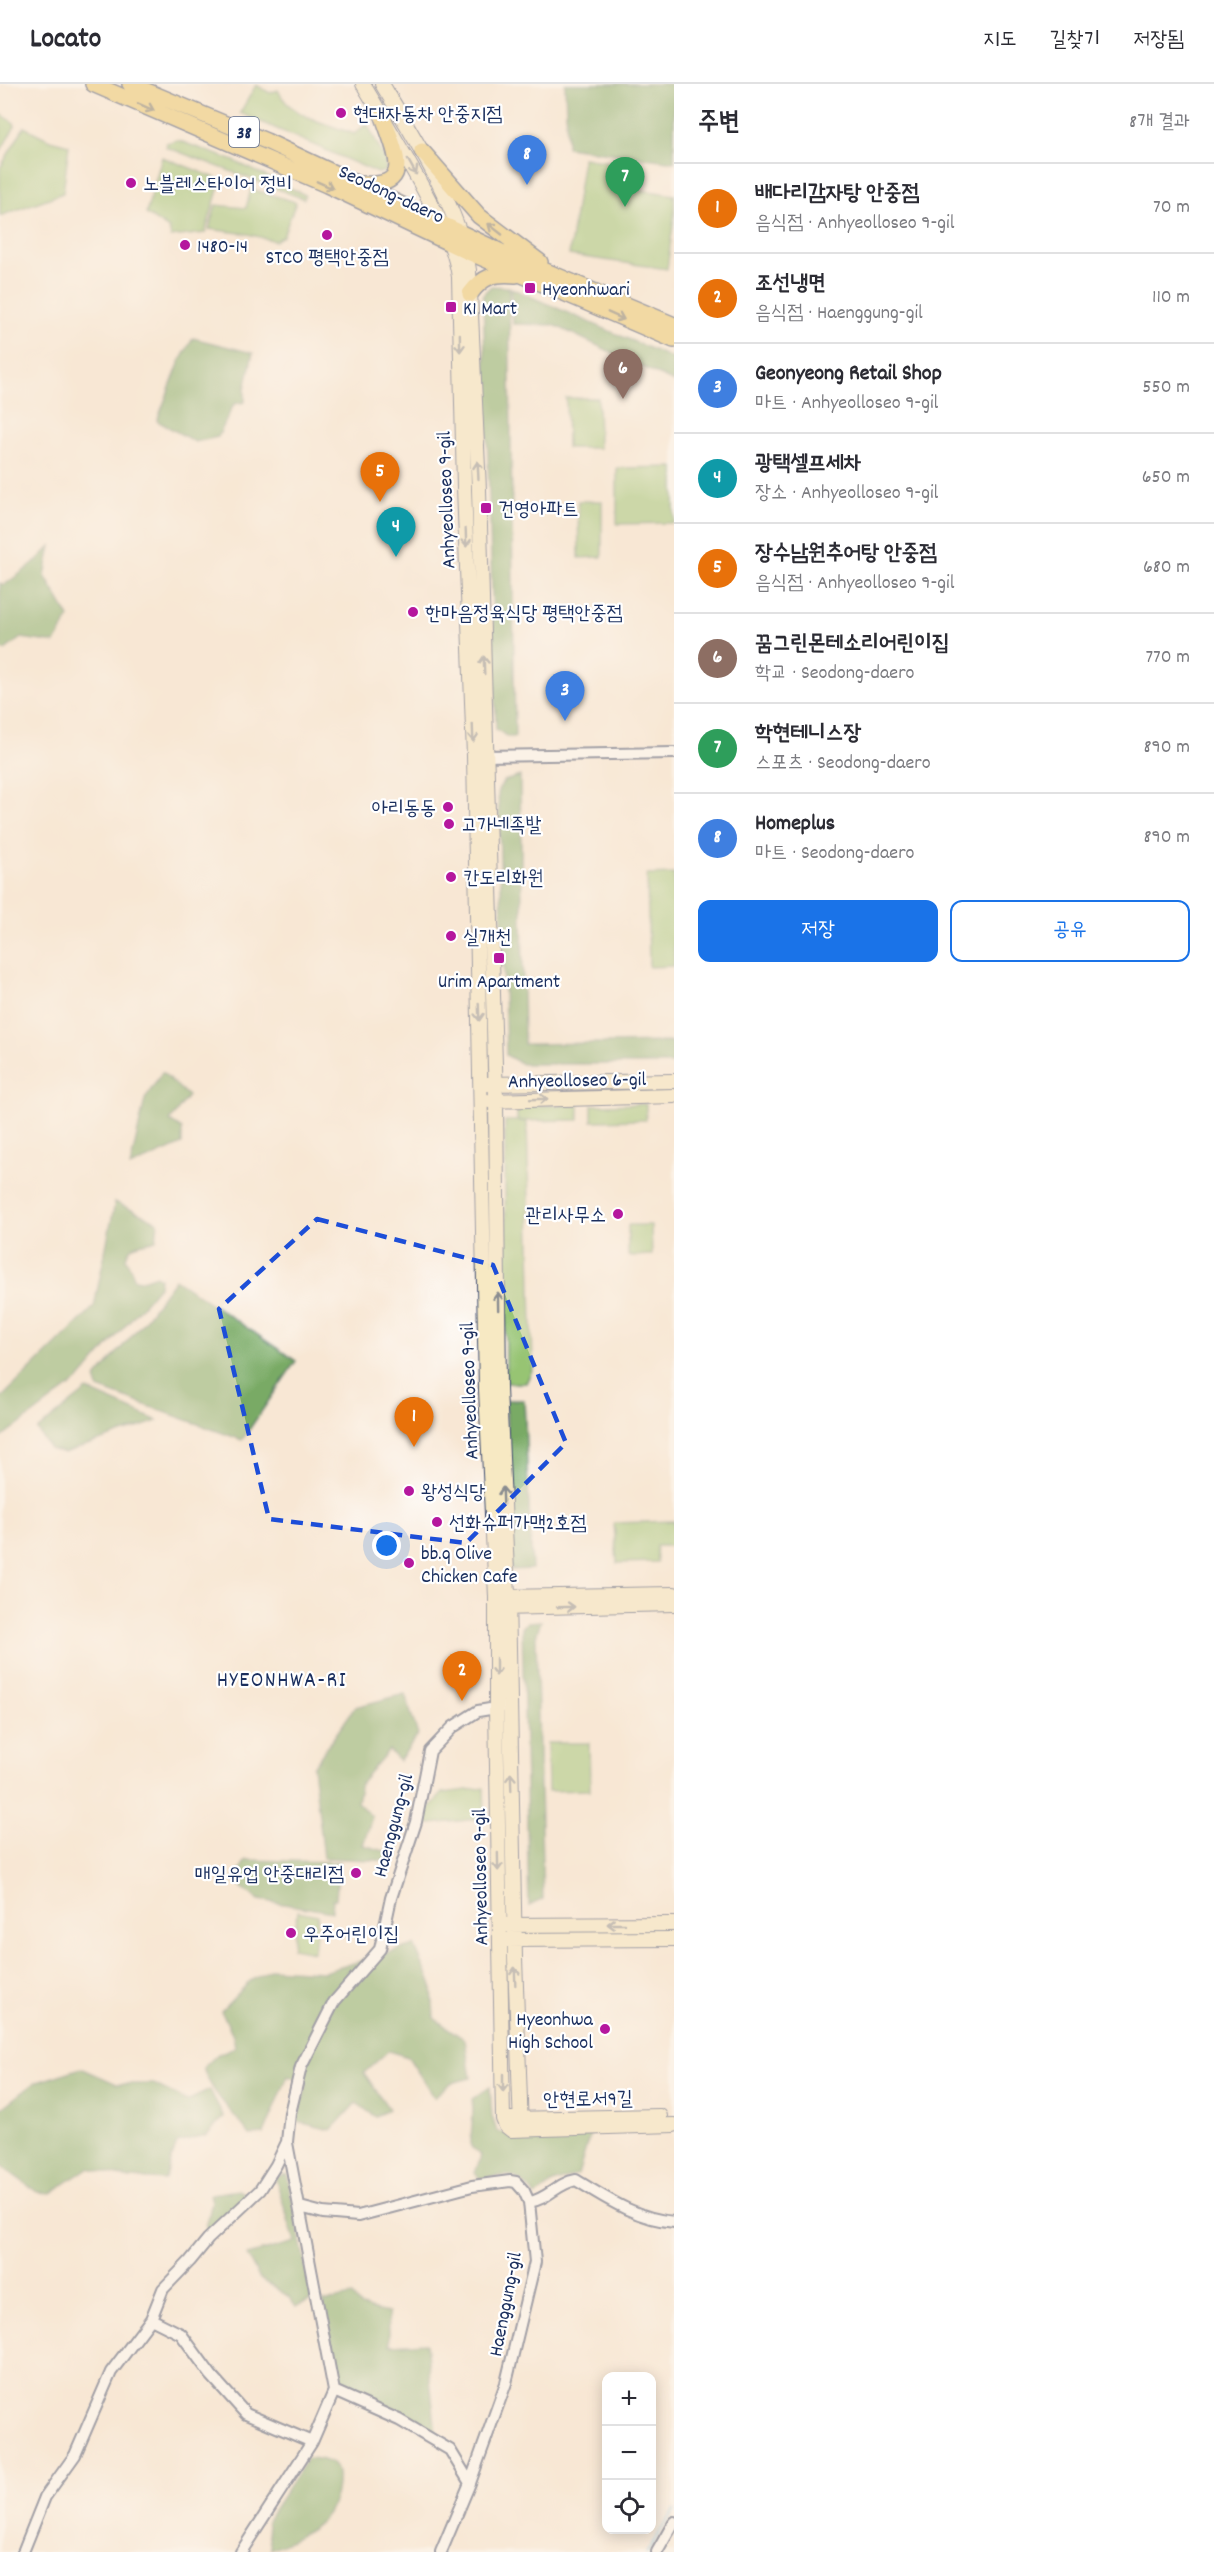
<!DOCTYPE html>
<html lang="ko">
<meta charset="utf-8">
<style>
body{margin:0;font-family:Dekko,"Poor Story",sans-serif;background:#f2f2f3;color:#2b2b33}
.controls{position:absolute;right:18px;bottom:18px;display:grid;overflow:hidden;border-radius:12px;box-shadow:0 3px 15px #0003}
.controls button{width:54px;height:54px;display:grid;place-items:center;padding:0;border:0;border-bottom:2px solid #e1e1e2;background:#fff;color:#2b2b33;font:30px sans-serif}
.you{position:absolute;left:387px;top:1462px;width:21px;height:21px;margin:-15px;border:4px solid #fff;border-radius:50%;background:#1a73e8;box-shadow:0 0 0 9px #1a73e833}
.badge{display:grid;place-items:center;width:39px;height:39px;border-radius:50%;background:#1a73e8;color:#fff;font-size:20px;font-weight:700}
.pin{position:absolute;translate:-50% -50px;filter:drop-shadow(0 2px 3px #0008)}
.pin::after{content:'';position:absolute;top:32px;width:21px;height:18px;background:inherit;clip-path:polygon(0 0,100% 0,50% 100%)}
.list{margin:0;padding:0;list-style:none}
h2{display:flex;justify-content:space-between;align-items:center;height:78px;margin:0;padding:0 24px;font-size:26px}
h2 small{font-size:20px;font-weight:400;color:#7c7c81}
.list li{display:grid;grid-template-columns:39px 1fr auto;gap:18px;align-items:center;box-sizing:border-box;height:90px;padding:0 24px;border-top:2px solid #e1e1e2}
.list b{display:block;font-size:22px;white-space:nowrap}
.list p{margin:0;font-size:20px;white-space:nowrap;color:#7c7c81}
.list em{font-size:20px;font-style:normal;color:#7c7c81}
.actions{display:flex;gap:12px;padding:18px 24px}
.actions a{flex:1;padding:14px 0;border:2px solid #1a73e8;border-radius:12px;text-align:center;font-size:21px;color:#1a73e8}
.actions .main{background:#1a73e8;color:#fff}
.icon{flex:none;width:33px;height:33px;fill:none;stroke:currentColor;stroke-width:2;stroke-linecap:round;stroke-linejoin:round}
.map{position:relative;flex:none;width:674px;height:2468px;overflow:hidden}
header{display:flex;align-items:center;gap:36px;box-sizing:border-box;height:84px;padding:0 30px;background:#fff;border-bottom:2px solid #e1e1e2}
header strong{font-size:28px}
nav{display:flex;gap:33px;margin-inline-start:auto;font-size:21px}
main{display:flex}
aside{flex:1;background:#fff}
.map>svg:first-child{display:block}
.green{fill:#97c473;stroke:#597a68;stroke-width:1.5}
.forest{fill:#79aa65;stroke:#4a6c62;stroke-width:1.5}
.lines{fill:none;stroke-linecap:round;stroke-linejoin:round}
.stream{stroke:#68bae3;stroke-width:3}
.street-casing{stroke:#3c4b70;stroke-width:14}
.secondary-casing{stroke:#3c4b70;stroke-width:16}
.primary-casing{stroke:#3c4b70;stroke-width:18}
.street{stroke:#fff;stroke-width:10}
.secondary{stroke:#f7e9c3;stroke-width:14}
.primary{stroke:#eac769;stroke-width:15}
.oneway{stroke:#787363}
.oneway2{stroke:#898c90}
.marked{fill:none;stroke:#1d4ed8;stroke-width:4.5;stroke-dasharray:12 8;stroke-linejoin:round}
.poi-dot{fill:#b5179e;stroke:#fff;stroke-width:2}
.labels{text-anchor:middle;stroke-width:4.5;stroke-linejoin:round;paint-order:stroke}
.shield{fill:#fff;stroke:#5f6d8e;stroke-width:1.5}
.shield-label{font-size:18px;font-weight:bold;fill:#1b2f5e}
.poi-label{font-size:20px;fill:#1b2f5e;stroke:#fff;text-anchor:start}
.street-label{font-size:20px;fill:#1b2f5e;stroke:#fff}
.quarter-label{font-size:22px;letter-spacing:1.5px;fill:#1b2f5e;stroke:#fff}
</style>
<header>
<strong>Locato</strong>
<nav><a>지도</a><a>길찾기</a><a>저장됨</a></nav>
</header>
<main>
<div class="map">
<svg width="674" height="2468" viewBox="0 0 674 2468">
<rect width="100%" height="100%" fill="#fff"/>
<filter id="ink" filterUnits="userSpaceOnUse"><feTurbulence type="fractalNoise" baseFrequency=".0167" numOctaves="2"/><feDisplacementMap in="SourceGraphic" scale="12" xChannelSelector="R" yChannelSelector="G"/><feConvolveMatrix kernelMatrix="1 2 1 2 8 2 1 2 1" color-interpolation-filters="sRGB"/></filter>
<filter id="wash" filterUnits="userSpaceOnUse"><feTurbulence type="fractalNoise" baseFrequency=".008" numOctaves="4" result="noise"/><feDisplacementMap in="SourceGraphic" scale="24" xChannelSelector="R" yChannelSelector="G"/><feGaussianBlur stdDeviation="1.35" result="paint"/><feColorMatrix in="noise" values="0 0 0 0 0 0 0 0 0 0 0 0 0 0 0 0 0 1.4 0 .05"/><feComposite in="paint" operator="in"/></filter>
<g filter="url(#wash)">
<rect width="100%" height="100%" fill="#f8e7d4"/>
<!-- green -->
<path class="green" d="M256,1L270,9L278,6C289,33 329,40 354,50L367,40L386,77V87L378,89L240,29Z
M1,30L14,39L15,42L0,68Z
M24,43L50,56L69,61L63,109L0,132V84Z
M177,56L234,77L305,111L304,115L166,63V59Z
M162,73L221,96L205,149L171,153L169,145L146,130Z
M583,74L638,82L635,105L674,111V134L667,185L569,171Z
M251,105L296,118L283,152L275,157L248,150L209,145L216,121L246,124Z
M566,314H598L599,364H567Z
M674,383V439L617,440V384Z
M578,417H602V473L579,474Z
M674,790V882L649,883L647,791Z
M646,1020V1036L592,1037V1021Z
M579,1021V1036L518,1037L527,1038L533,1284L526,1299H506L505,1037H517V1022Z
M628,1141H651L652,1171L628,1172Z
M674,1437V1462H656L657,1478L617,1479L614,1439Z
M547,1659H589L590,1706L548,1707Z
M484,1704L485,1734L422,1741L421,1733L443,1709Z
M298,1827L318,1831L314,1868L292,1864Z"/>
<!-- forest -->
<path class="forest" d="M565,0H674V78L567,63Z
M491,202L509,203L515,653H508L496,645L483,210Z
M511,204L674,275V298L554,241L513,240Z
M193,254L253,269L245,305V318L234,320L218,353L195,358L157,337L180,277Z
M51,462L45,492L69,533L55,559L21,554L5,566L0,565V499L4,501L33,480Z
M520,692L524,960L674,958V980H522L506,971L498,706L504,697Z
M162,988L188,1012L170,1037L182,1045V1060L130,1083L145,1015Z
M115,1118L158,1138L156,1156C142,1161 130,1157 126,1174L135,1195L142,1196L156,1191L160,1194L159,1202L80,1295L0,1355V1315L94,1223Z
M175,1195L296,1277L242,1356L98,1304L95,1295L144,1237Z
M87,1306L158,1337L64,1369L50,1365L37,1346Z
M506,1316H524L532,1485L511,1486Z
M541,1537L536,1552L543,1815L529,1822L522,1544L527,1538Z
M405,1610L418,1651L399,1677L389,1666L361,1698L357,1718L372,1733L363,1761L399,1771L393,1777L324,1774L313,1683L355,1623Z
M246,1776L339,1778L336,1815H333L332,1828L259,1816L233,1797Z
M414,1861L432,1901L434,1934L465,1956L471,1994L451,1999L434,2013L408,1973L388,1967L364,1989L389,2025L376,2033L356,2019L331,2046L297,2038L307,2000L288,1992L264,2050L250,2051C234,2029 212,2011 203,1984L218,1970L235,1963L233,1951L221,1927L250,1897L271,1885L324,1888Z
M81,1984L117,2000H154L187,2017L210,2006L224,2033L206,2052L177,2059L165,2096L130,2094L88,2084L51,2109L37,2108L0,2081V2025L34,1999Z
M490,2003L492,2032L497,2047C528,2057 558,2052 590,2050L578,2091L553,2099L536,2112C513,2087 513,2090 480,2095L475,2089L481,2072L471,2063C470,2046 475,2032 472,2015Z
M287,2090L312,2215L296,2223L288,2212L259,2194L247,2171L295,2158L275,2093Z
M238,2106L250,2112L211,2147L206,2143L212,2118L210,2110Z
M352,2212L361,2223L388,2229L390,2261L426,2259L436,2350L349,2307L340,2301L323,2218Z
M307,2374C335,2375 341,2382 336,2408C334,2416 330,2428 324,2434C312,2449 288,2457 271,2465L266,2437Z"/>
<g class="lines">
<!-- stream -->
<path class="stream" d="M647,2468L674,2426"/>
</g>
</g>
<g filter="url(#ink)">
<g class="lines">
<defs>
<path id="street" d="M481,672L674,669
M287,2059L334,2307L399,2336L450,2366L470,2399L506,2299L535,2178L529,2118L524,2107L516,2098L510,2097L472,2102L358,2132L323,2129L300,2123
M529,2118C547,2116 557,2099 576,2096C607,2115 637,2135 674,2138
M334,2307L312,2358L246,2330L211,2291L181,2250L151,2235L163,2205L190,2177L208,2155L260,2106L276,2081L287,2058L290,2029L301,1983L334,1918L380,1865L391,1814L416,1738L430,1667L453,1643L478,1627L502,1623
M23,2468L45,2413L75,2371L111,2288L151,2235
M241,2468L312,2358
M441,2468L470,2399
M657,2468L674,2438"/>
<path id="secondary" d="M363,0C385,37 407,74 427,112C441,139 455,163 459,193L464,403L474,672L486,1306L496,1513V1624L503,2035L506,2042L511,2046L674,2041
M382,0C413,51 461,127 469,186L479,406L496,1017L499,1304L508,1512L515,1874L521,2045
M487,1000L674,997
M489,1017L674,1012
M498,1513L674,1510
M499,1524L674,1520
M505,1841L674,1840
M505,1856L674,1855
M511,2035L660,2032"/>
<path id="primary" d="M93,0L327,101L466,167L674,256
M130,0L266,57L510,172L674,241
M422,67L479,132L540,178
M362,100C417,104 393,65 383,32
M470,210C483,192 494,189 516,191"/>
</defs>
<!-- street casing -->
<use href="#street" class="street-casing"/>
<!-- secondary casing -->
<use href="#secondary" class="secondary-casing"/>
<!-- primary casing -->
<use href="#primary" class="primary-casing"/>
<!-- street -->
<use href="#street" class="street"/>
<!-- secondary -->
<use href="#secondary" class="secondary"/>
<!-- primary -->
<use href="#primary" class="primary"/>
</g>
<!-- one-way arrows -->
<defs><path id="oneway-shaft" d="M-6 0H5M1.5-3L5.5 0L1.5 3" fill="none" stroke-width="1.6" stroke-linecap="round" stroke-linejoin="round" transform="scale(1.5)"/></defs>
<g class="oneway">
<use href="#oneway-shaft" transform="translate(146 23) rotate(24)"/>
<use href="#oneway-shaft" transform="translate(325 101) rotate(24)"/>
<use href="#oneway-shaft" transform="translate(495 145) rotate(-142)"/>
<use href="#oneway-shaft" transform="translate(616 232) rotate(24)"/>
</g>
<g class="oneway2">
<use href="#oneway-shaft" transform="translate(412 83) rotate(61)"/>
<use href="#oneway-shaft" transform="translate(460 259) rotate(89)"/>
<use href="#oneway-shaft" transform="translate(478 386) rotate(-93)"/>
<use href="#oneway-shaft" transform="translate(466 454) rotate(88)"/>
<use href="#oneway-shaft" transform="translate(484 581) rotate(-92)"/>
<use href="#oneway-shaft" transform="translate(473 649) rotate(88)"/>
<use href="#oneway-shaft" transform="translate(479 928) rotate(88)"/>
<use href="#oneway-shaft" transform="translate(539 1015) rotate(-2)"/>
<use href="#oneway-shaft" transform="translate(498 1217) rotate(-91)"/>
<use href="#oneway-shaft" transform="translate(503 1412) rotate(-92)"/>
<use href="#oneway-shaft" transform="translate(566 1523) rotate(-2)"/>
<use href="#oneway-shaft" transform="translate(496 1583) rotate(90)"/>
<use href="#oneway-shaft" transform="translate(511 1698) rotate(-92)"/>
<use href="#oneway-shaft" transform="translate(498 1778) rotate(89)"/>
<use href="#oneway-shaft" transform="translate(616 1840) rotate(180)"/>
<use href="#oneway-shaft" transform="translate(515 1892) rotate(-92)"/>
<use href="#oneway-shaft" transform="translate(503 1999) rotate(90)"/>
</g>
</g>
<!-- marked area -->
<path d="M0 0H674V2468H0ZM317,1135L493,1181L566,1359L466,1459L269,1435L219,1225Z" fill="#f8e7d4" fill-opacity=".55" fill-rule="evenodd"/>
<path class="marked" d="M317,1135L493,1181L566,1359L466,1459L269,1435L219,1225Z"/>
<!-- markers -->
<g class="poi-dot">
<circle cx="341" cy="29" r="6"/>
<circle cx="131" cy="99" r="6"/>
<circle cx="327" cy="151" r="6"/>
<circle cx="185" cy="161" r="6"/>
<rect x="524" y="198" width="12" height="12" rx="3"/>
<rect x="445" y="217" width="12" height="12" rx="3"/>
<rect x="480" y="418" width="12" height="12" rx="3"/>
<circle cx="413" cy="528" r="6"/>
<circle cx="448" cy="723" r="6"/>
<circle cx="449" cy="740" r="6"/>
<circle cx="451" cy="793" r="6"/>
<circle cx="451" cy="852" r="6"/>
<rect x="493" y="868" width="12" height="12" rx="3"/>
<circle cx="618" cy="1130" r="6"/>
<circle cx="409" cy="1407" r="6"/>
<circle cx="437" cy="1438" r="6"/>
<circle cx="409" cy="1479" r="6"/>
<circle cx="356" cy="1789" r="6"/>
<circle cx="291" cy="1849" r="6"/>
<circle cx="605" cy="1945" r="6"/>
</g>
<g class="labels">
<!-- shield labels -->
<rect class="shield" x="229" y="33" width="30" height="30" rx="4.5"/>
<g class="shield-label">
<text x="244" y="54">38</text>
</g>
<!-- poi labels -->
<g class="poi-label">
<text x="353" y="36">현대자동차 안중지점</text>
<text x="143" y="106">노블레스타이어 정비</text>
<text x="197" y="168">1480-14</text>
<text x="327" y="179" text-anchor="middle">STCO 평택안중점</text>
<text x="542" y="211">Hyeonhwari</text>
<text x="463" y="230">K1 Mart</text>
<text x="498" y="431">건영아파트</text>
<text x="425" y="535">한마음정육식당 평택안중점</text>
<text x="436" y="730" text-anchor="end">아리동동</text>
<text x="461" y="747">고가네족발</text>
<text x="463" y="800">칸도리화원</text>
<text x="463" y="859">실개천</text>
<text x="499" y="903" text-anchor="middle">Urim Apartment</text>
<text x="606" y="1137" text-anchor="end">관리사무소</text>
<text x="421" y="1414">왕성식당</text>
<text x="449" y="1445">선화슈퍼가맥2호점</text>
<text x="421" y="1475">bb.q Olive<tspan x="421" dy="23">Chicken Cafe</tspan></text>
<text x="344" y="1796" text-anchor="end">매일유업 안중대리점</text>
<text x="303" y="1856">우주어린이집</text>
<text x="593" y="1941" text-anchor="end">Hyeonhwa<tspan x="593" dy="23">High School</tspan></text>
</g>
<!-- street labels -->
<g class="street-label">
<text transform="translate(392 109) rotate(25)" y="7">Seodong-daero</text>
<text transform="translate(445 416) rotate(-92)" y="7">Anhyeolloseo 9-gil</text>
<text transform="translate(577 995) rotate(-1)" y="7">Anhyeolloseo 6-gil</text>
<text transform="translate(468 1307) rotate(-92)" y="7">Anhyeolloseo 9-gil</text>
<text transform="translate(392 1741) rotate(-75)" y="7">Haenggung-gil</text>
<text transform="translate(479 1793) rotate(-91)" y="7">Anhyeolloseo 9-gil</text>
<text transform="translate(588 2014) rotate(-1)" y="7">안현로서9길</text>
<text transform="translate(504 2220) rotate(-79)" y="7">Haenggung-gil</text>
</g>
<!-- quarter labels -->
<g class="quarter-label">
<text x="282" y="1602">HYEONHWA-RI</text>
</g>
</g>
</svg>
<div class="controls">
<button>+</button>
<button>−</button>
<button><svg class="icon" aria-label="locate" viewBox="0 0 24 24"><circle cx="12" cy="12" r="6"/><path d="M12 2v4M12 18v4M2 12h4M18 12h4"/></svg></button>
</div>
<div class="you"></div>
<div class="pin badge" style="left:414px;top:1363px;background:#e8710a">1</div>
<div class="pin badge" style="left:462px;top:1617px;background:#e8710a">2</div>
<div class="pin badge" style="left:565px;top:637px;background:#3f7fe0">3</div>
<div class="pin badge" style="left:396px;top:473px;background:#0f9aa8">4</div>
<div class="pin badge" style="left:380px;top:418px;background:#e8710a">5</div>
<div class="pin badge" style="left:623px;top:315px;background:#8d6e63">6</div>
<div class="pin badge" style="left:625px;top:123px;background:#2e9e5b">7</div>
<div class="pin badge" style="left:527px;top:101px;background:#3f7fe0">8</div>
</div>
<aside>
<h2>주변<small>8개 결과</small></h2>
<ul class="list">
<li><span class="badge" style="background:#e8710a">1</span><div><b>배다리감자탕 안중점</b><p>음식점 · Anhyeolloseo 9-gil</p></div><em>70 m</em></li>
<li><span class="badge" style="background:#e8710a">2</span><div><b>조선냉면</b><p>음식점 · Haenggung-gil</p></div><em>110 m</em></li>
<li><span class="badge" style="background:#3f7fe0">3</span><div><b>Geonyeong Retail Shop</b><p>마트 · Anhyeolloseo 9-gil</p></div><em>550 m</em></li>
<li><span class="badge" style="background:#0f9aa8">4</span><div><b>광택셀프세차</b><p>장소 · Anhyeolloseo 9-gil</p></div><em>650 m</em></li>
<li><span class="badge" style="background:#e8710a">5</span><div><b>장수남원추어탕 안중점</b><p>음식점 · Anhyeolloseo 9-gil</p></div><em>680 m</em></li>
<li><span class="badge" style="background:#8d6e63">6</span><div><b>꿈그린몬테소리어린이집</b><p>학교 · Seodong-daero</p></div><em>770 m</em></li>
<li><span class="badge" style="background:#2e9e5b">7</span><div><b>학현테니스장</b><p>스포츠 · Seodong-daero</p></div><em>890 m</em></li>
<li><span class="badge" style="background:#3f7fe0">8</span><div><b>Homeplus</b><p>마트 · Seodong-daero</p></div><em>890 m</em></li>
</ul>
<div class="actions"><a class="main">저장</a><a>공유</a></div>
</aside>
</main>
